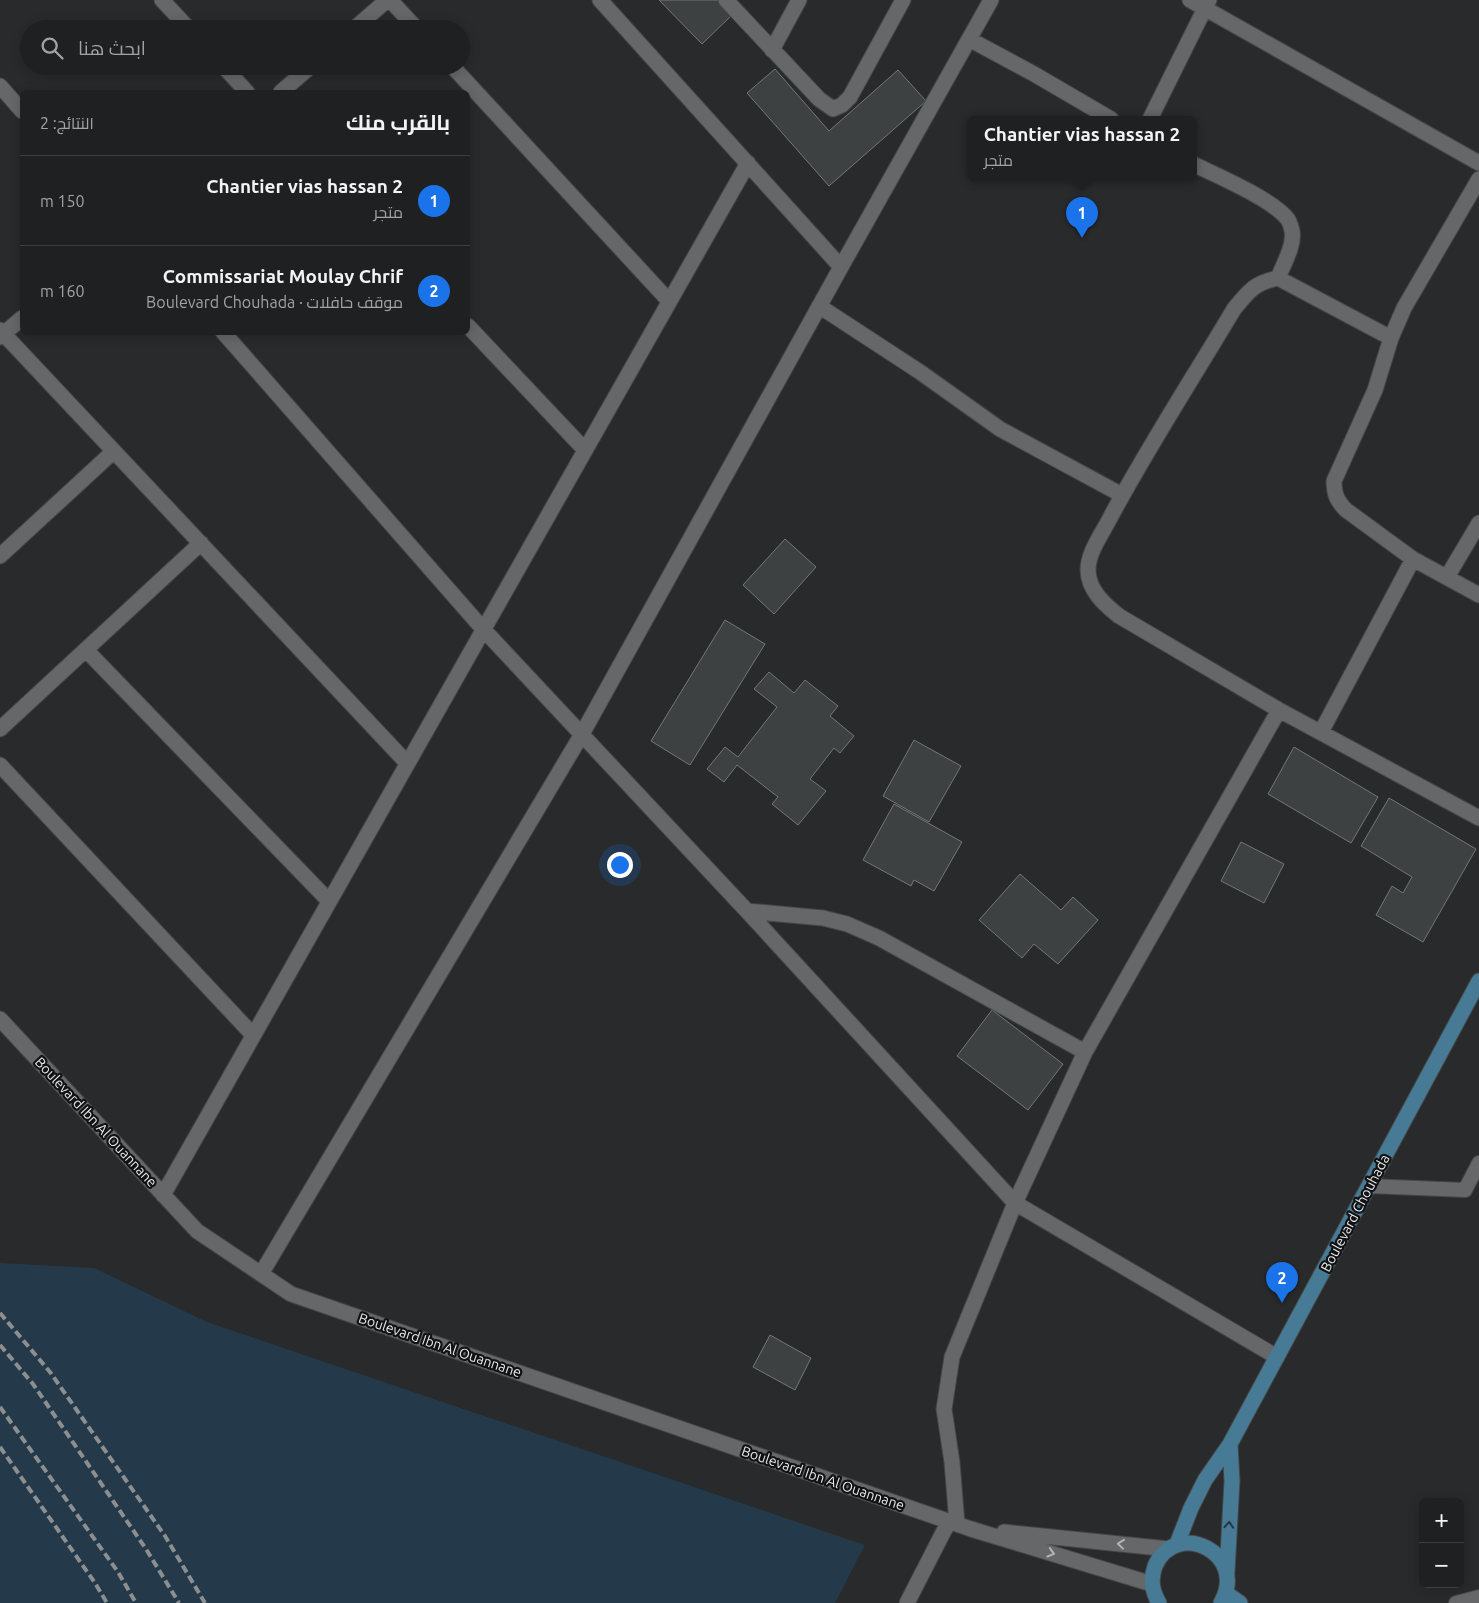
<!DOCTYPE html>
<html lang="ar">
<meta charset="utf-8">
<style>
body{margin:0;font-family:Ubuntu,Cairo,sans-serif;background:#26282a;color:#f1f3f6;direction:rtl}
.controls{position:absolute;right:15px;bottom:15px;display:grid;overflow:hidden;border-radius:8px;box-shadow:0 2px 12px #0003}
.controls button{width:45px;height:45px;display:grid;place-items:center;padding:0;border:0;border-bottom:1px solid #3c3e3f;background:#1e2021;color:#f1f3f6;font:25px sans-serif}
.you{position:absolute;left:619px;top:864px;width:18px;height:18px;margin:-12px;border:4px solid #fff;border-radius:50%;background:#1a73e8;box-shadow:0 0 0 8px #1a73e833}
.badge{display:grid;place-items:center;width:32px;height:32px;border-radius:50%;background:#1a73e8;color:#fff;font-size:16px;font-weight:700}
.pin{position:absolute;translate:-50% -41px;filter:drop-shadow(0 1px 2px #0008)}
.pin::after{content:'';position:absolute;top:26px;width:18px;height:15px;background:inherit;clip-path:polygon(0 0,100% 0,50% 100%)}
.popup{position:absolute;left:967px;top:116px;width:230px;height:65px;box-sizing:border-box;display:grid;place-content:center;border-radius:8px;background:#1e2021;filter:drop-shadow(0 1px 4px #0005);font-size:16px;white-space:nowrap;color:#a1a3a5}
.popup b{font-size:19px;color:#f1f3f6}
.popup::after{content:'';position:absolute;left:50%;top:100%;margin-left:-10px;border:10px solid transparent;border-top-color:#1e2021}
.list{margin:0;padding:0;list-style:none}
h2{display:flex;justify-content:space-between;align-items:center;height:65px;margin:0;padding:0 20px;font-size:21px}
h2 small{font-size:16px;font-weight:400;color:#a1a3a5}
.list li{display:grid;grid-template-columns:32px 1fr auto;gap:15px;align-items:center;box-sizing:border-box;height:90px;padding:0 20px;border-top:1px solid #3c3e3f}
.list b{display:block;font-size:19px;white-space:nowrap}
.list p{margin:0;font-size:16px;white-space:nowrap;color:#a1a3a5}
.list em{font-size:16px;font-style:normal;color:#a1a3a5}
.icon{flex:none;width:28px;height:28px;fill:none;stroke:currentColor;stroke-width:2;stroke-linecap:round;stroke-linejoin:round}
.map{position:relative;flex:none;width:1479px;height:1603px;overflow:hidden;direction:ltr}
.search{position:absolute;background:#1e2021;box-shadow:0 2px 12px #0003;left:20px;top:20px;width:450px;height:55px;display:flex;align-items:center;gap:12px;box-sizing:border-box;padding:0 18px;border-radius:28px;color:#a1a3a5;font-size:19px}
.panel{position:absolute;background:#1e2021;box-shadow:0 2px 12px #0003;left:20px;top:90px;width:450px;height:245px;border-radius:8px;direction:rtl}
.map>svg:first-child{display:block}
.green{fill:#243a4a}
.building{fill:#3e4142;stroke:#747778}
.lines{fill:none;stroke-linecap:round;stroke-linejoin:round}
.lane-casing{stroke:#444647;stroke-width:16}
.street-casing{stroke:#444647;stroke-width:17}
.secondary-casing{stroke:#444647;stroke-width:17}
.lane{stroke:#656769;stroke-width:14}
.street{stroke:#656769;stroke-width:15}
.secondary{stroke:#477b95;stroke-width:15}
.rail{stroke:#8c8e8f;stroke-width:4;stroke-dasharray:8 4;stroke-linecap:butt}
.oneway{stroke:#243740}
.oneway2{stroke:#b3b4b6}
.labels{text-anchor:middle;stroke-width:4.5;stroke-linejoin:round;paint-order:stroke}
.street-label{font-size:14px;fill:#e7e8e9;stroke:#111213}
</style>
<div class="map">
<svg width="1479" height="1603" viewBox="0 0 1479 1603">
<rect width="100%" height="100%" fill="#282a2c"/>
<!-- green -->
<path class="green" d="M0,1263L94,1268L207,1322L865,1545L835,1603H0Z"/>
<!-- building -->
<path class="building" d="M659,0H719L733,14L702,44Z
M775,69L829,131L898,70L926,101L829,186L747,93Z
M785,539L816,567L774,614L743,585Z
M725,620L765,644L690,765L651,741Z
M769,672L794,693L805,680L838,706L830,716L854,736L840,753L834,748L810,779L826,791L798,825L772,804L778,797L737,765L724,782L707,769L725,747L738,757L777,707L754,689Z
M914,740L961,766L929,822L883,796Z
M1294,747L1378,797L1351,843L1268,794Z
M1389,798L1476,849L1423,942L1376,915L1392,886L1403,893L1412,877L1361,846Z
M894,804L962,842L934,891L914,880L911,886L863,860Z
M1241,842L1284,864L1264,903L1221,881Z
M1020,874L1061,910L1073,897L1098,920L1058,964L1034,944L1022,958L979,920Z
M992,1010L1063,1064L1028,1110L957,1056Z
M770,1335L811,1358L795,1390L753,1367Z"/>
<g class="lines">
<defs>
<path id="lane" d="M1369,1186L1465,1190L1479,1163
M1456,1603L1479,1597"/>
<path id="street" d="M162,0L189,29
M390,0L417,29
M600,0L841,267
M726,0L819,99L833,109L842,105L850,97L903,0
M1190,0L1479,163
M354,29L387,0
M969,39L1034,74L1111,119
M772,50L799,0
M223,66L247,92
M452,66L669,301
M0,86L22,111
M281,92L311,66
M1150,119L1209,0
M1193,164C1218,176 1269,198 1286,217C1289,220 1291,226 1292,231C1295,245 1283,265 1278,278
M1479,179L1404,308L1391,338L1375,390L1334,481C1334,494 1337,501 1346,510L1413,559L1479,595
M819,306L920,372L1000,429L1122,495
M468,326L585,450
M0,330L407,763
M223,332L483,629L747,911L1015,1203L1277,1357
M0,337L22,318
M1391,338L1278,278C1254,283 1249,291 1234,309C1193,378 1148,447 1110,518C1102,534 1088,552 1088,570C1088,590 1105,605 1119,616L1279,710L1479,818
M0,556L114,451
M1447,577L1479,523
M86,650L329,901
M0,729L201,543
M1321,732L1413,559
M0,765L253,1035
M747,911L823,918L847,924L879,938L1085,1052
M0,1019L197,1231L291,1294L971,1529L1152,1584
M163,1195L748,163
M261,1274L582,734L841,267L991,0
M957,1524L952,1462L944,1409L952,1357L1015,1203L1085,1052L1279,710
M1004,1532L1169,1549
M907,1603L949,1521"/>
<path id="secondary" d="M1177,1544L1191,1508L1205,1480L1230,1444L1479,981
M1227,1572L1232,1481L1230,1444
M1226,1593L1240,1603
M1159,1603C1152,1591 1150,1580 1155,1566C1176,1518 1249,1553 1221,1603"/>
</defs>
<!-- lane casing -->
<use href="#lane" class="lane-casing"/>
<!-- street casing -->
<use href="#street" class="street-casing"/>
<!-- secondary casing -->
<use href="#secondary" class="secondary-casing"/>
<!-- lane -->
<use href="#lane" class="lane"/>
<!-- street -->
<use href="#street" class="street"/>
<!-- secondary -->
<use href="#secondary" class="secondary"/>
<!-- rail -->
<path class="rail" d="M0,1313L50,1372L165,1536L205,1603
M0,1345L33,1384L146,1549L179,1603
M0,1407L118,1572L136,1603
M0,1447L95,1583L107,1603"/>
</g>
<!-- one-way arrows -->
<defs><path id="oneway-chevron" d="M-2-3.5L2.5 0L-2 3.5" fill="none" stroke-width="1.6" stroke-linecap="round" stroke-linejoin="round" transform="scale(1.25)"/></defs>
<use class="oneway" href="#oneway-chevron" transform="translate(1229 1525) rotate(-86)"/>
<g class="oneway2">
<use href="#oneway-chevron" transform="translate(1121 1544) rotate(-174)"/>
<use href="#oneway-chevron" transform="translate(1051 1553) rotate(17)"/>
</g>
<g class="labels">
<!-- street labels -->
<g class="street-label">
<text transform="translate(96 1122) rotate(47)" y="5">Boulevard Ibn Al Ouannane</text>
<text transform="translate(1355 1213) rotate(-62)" y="5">Boulevard Chouhada</text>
<text transform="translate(440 1345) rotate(19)" y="5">Boulevard Ibn Al Ouannane</text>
<text transform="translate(823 1478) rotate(19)" y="5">Boulevard Ibn Al Ouannane</text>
</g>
</g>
</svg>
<div class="controls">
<button>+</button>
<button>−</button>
</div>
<div class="you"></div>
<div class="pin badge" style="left:1082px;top:238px">1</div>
<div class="popup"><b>Chantier vias hassan 2</b>متجر</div>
<div class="pin badge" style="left:1282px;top:1303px">2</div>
<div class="search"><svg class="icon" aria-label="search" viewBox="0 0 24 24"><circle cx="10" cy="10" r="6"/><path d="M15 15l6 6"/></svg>ابحث هنا</div>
<section class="panel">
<h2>بالقرب منك<small>النتائج: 2</small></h2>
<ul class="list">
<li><span class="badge">1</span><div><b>Chantier vias hassan 2</b><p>متجر</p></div><em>150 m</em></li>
<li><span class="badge">2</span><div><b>Commissariat Moulay Chrif</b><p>موقف حافلات · Boulevard Chouhada</p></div><em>160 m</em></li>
</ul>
</section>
</div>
